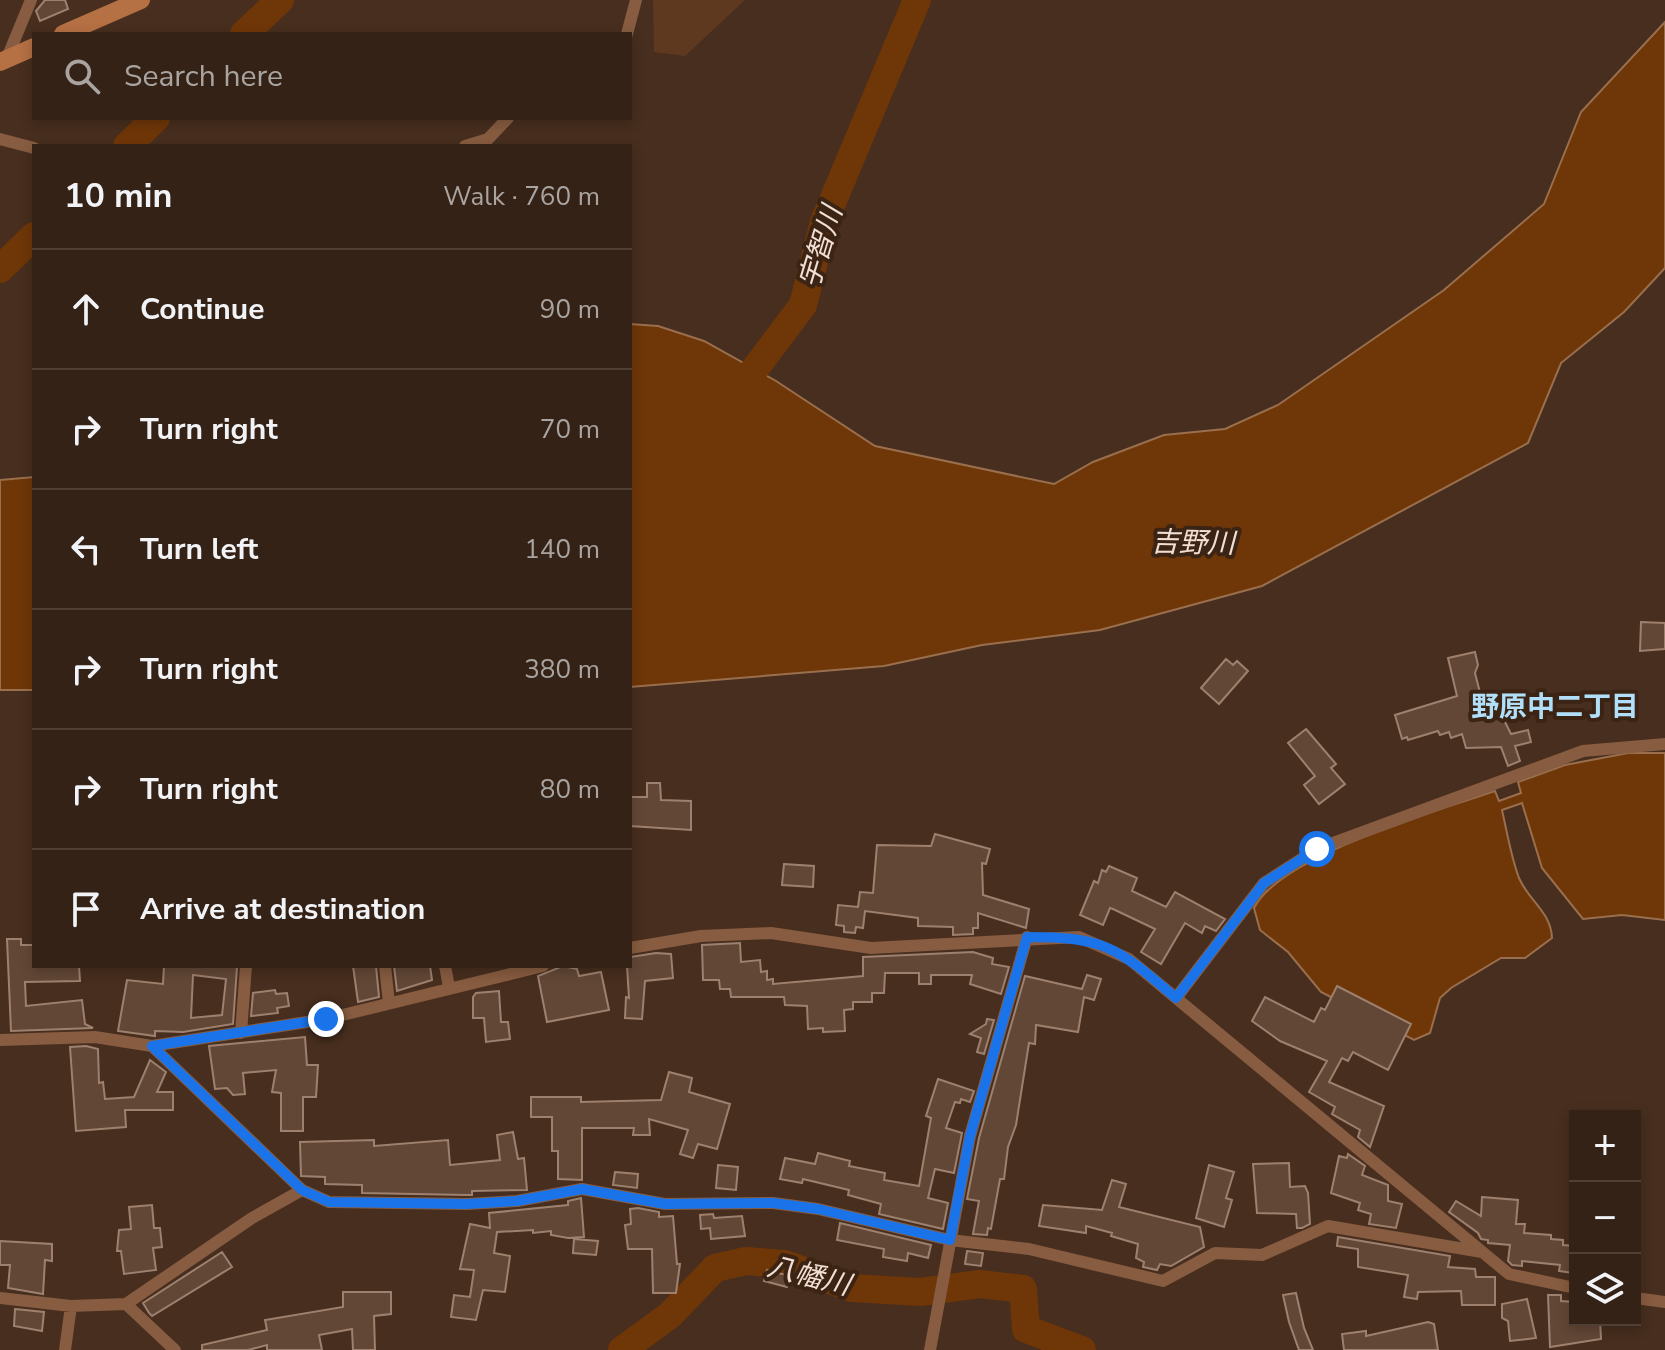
<!DOCTYPE html>
<meta charset="utf-8">
<style>
body{margin:0;font-family:"Nunito Sans","Noto Sans JP",sans-serif;background:#402f23;color:#f1f3f6}
.controls{position:absolute;right:24px;bottom:24px;display:grid;overflow:hidden;border-radius:0px;box-shadow:0 4px 12px #0003}
.controls button{width:72px;height:72px;display:grid;place-items:center;padding:0;border:0;border-bottom:2px solid #4f3f35;background:#352216;color:#f1f3f6;font:40px sans-serif}
.stop{position:absolute;width:24px;height:24px;margin:-18px;border:6px solid #1a73e8;border-radius:50%;background:#fff}
.stop.end{background:#1a73e8;border-color:#fff;box-shadow:0 2px 8px #0008}
.list{margin:0;padding:0;list-style:none}
h2{display:flex;justify-content:space-between;align-items:center;height:104px;margin:0;padding:0 32px;font-size:34px}
h2 small{font-size:26px;font-weight:400;color:#aaa4a1}
.list li{display:grid;grid-template-columns:52px 1fr auto;gap:24px;align-items:center;box-sizing:border-box;height:120px;padding:0 32px;border-top:2px solid #4f3f35}
.list b{display:block;font-size:30px;white-space:nowrap}
.list em{font-size:26px;font-style:normal;color:#aaa4a1}
.icon{flex:none;width:44px;height:44px;fill:none;stroke:currentColor;stroke-width:2;stroke-linecap:round;stroke-linejoin:round}
.map{position:relative;flex:none;width:1665px;height:1350px;overflow:hidden}
.search{position:absolute;background:#352216;box-shadow:0 4px 12px #0003;left:32px;top:32px;width:600px;height:88px;display:flex;align-items:center;gap:20px;box-sizing:border-box;padding:0 28px;border-radius:0px;color:#aaa4a1;font-size:30px}
.panel{position:absolute;background:#352216;box-shadow:0 4px 12px #0003;left:32px;top:144px;width:600px;height:824px;border-radius:0px}
.map>svg:first-child{display:block}
.green{fill:#5e3920}
.water{fill:#6f3608;stroke:#9a6f4d;stroke-width:2}
.lines{fill:none;stroke-linecap:round;stroke-linejoin:round}
.river{stroke:#6f3608;stroke-width:28}
.building{fill:#624736;stroke:#9e806e;stroke-width:2;fill-rule:evenodd}
.street{stroke:#875c40;stroke-width:12}
.secondary{stroke:#b57043;stroke-width:18}
.route{stroke:#1a73e8;stroke-width:10}
.labels{text-anchor:middle;stroke-width:8;stroke-linejoin:round;paint-order:stroke}
.water-label{font-size:28px;font-style:italic;fill:#f2dfd4;stroke:#3c2414}
.neighbourhood-label{font-size:28px;font-weight:bold;fill:#b1dff9;stroke:#3c2414}
</style>
<div class="map">
<svg width="1665" height="1350" viewBox="0 0 1665 1350">
<rect width="100%" height="100%" fill="#472e1e"/>
<!-- green -->
<path class="green" d="M653,0H745L685,56L654,52Z"/>
<!-- water -->
<path class="water" d="M1665,22V268L1624,312L1561,363L1528,443L1262,586L1100,630L982,645L884,666L630,687V324L658,326L704,341L776,381L875,446L1054,484L1093,462L1164,435L1225,429L1278,405L1444,290L1544,204L1581,112Z
M34,477V690H0V480Z
M1628,753H1665V920L1622,915L1583,919L1542,868L1522,803L1502,810C1507,832 1511,857 1519,878C1529,901 1551,912 1552,938L1525,958H1501L1451,988L1440,998L1430,1033L1414,1040L1321,992L1288,952L1260,930L1254,908C1280,856 1439,810 1495,791L1499,801L1521,793L1518,782L1565,765Z"/>
<g class="lines">
<!-- river -->
<path class="river" d="M244,34L280,0
M127,146L156,118
M0,269L34,236
M733,398L803,305L824,222L917,0
M622,1350L670,1315L715,1268L746,1261L785,1264L852,1288L920,1292L980,1284L1023,1289L1026,1329L1082,1350"/>
</g>
<!-- building -->
<path class="building" d="M45,0H65L68,9L40,21L36,11Z
M1641,622L1665,623V649L1640,651Z
M1475,652L1478,665L1475,673L1487,720L1502,716L1511,734L1528,730L1531,742L1515,746L1520,761L1508,766L1501,747L1466,748L1462,734L1451,738L1449,732L1440,735L1438,731L1408,740L1407,737L1402,739L1395,715L1457,696L1448,658Z
M1226,659L1233,665L1237,661L1248,671L1219,704L1201,688Z
M1306,729L1336,764L1331,768L1345,784L1319,804L1304,785L1315,776L1288,743Z
M647,783H660L661,800L691,801V830L630,826V797H647Z
M935,834L990,849L986,864L982,863L983,895L1029,909L1026,928L978,913V928H973V934L953,935V927L918,926V918L865,911L863,928L856,927L855,933L844,932V926L836,925L838,905L858,907L860,892L873,893L877,845L931,846Z
M784,864L814,866L813,887L782,885Z
M1109,866L1137,878L1132,891L1166,907L1175,892L1225,919L1216,931L1205,926L1202,933L1185,923L1161,964L1141,952L1155,929L1113,909L1110,908L1103,925L1080,915L1094,881L1098,883L1102,870L1106,872Z
M7,939H21V945H34V966H79L80,981L25,982L26,1006L82,1000L85,1024L93,1028L11,1031Z
M740,943L741,962L760,960L761,972L767,971V980L773,979V984L863,976V957L973,952L993,958L992,964L1009,967L1001,994L970,984L972,975H931V984H919V973H885L884,993H872V1002H853V1009L844,1010L845,1031L823,1032V1028L808,1029L807,1006L785,1005L784,997H731L730,989H720L719,980H703L702,945Z
M656,953L671,954L673,978L645,981L642,1019L625,1018L626,997L629,998L627,966H630V957Z
M164,966L237,967L233,1024L183,1032L155,1031V1036L118,1031L127,980L163,984ZM193,975L226,979L222,1015L191,1018Z
M353,966H376L379,997L358,1002Z
M394,966H430L432,980L397,991Z
M563,966L577,969L579,976L601,972L609,1010L547,1022L538,976Z
M1087,975L1101,979L1094,1000L1084,997L1078,1032L1036,1025L1035,1044L1029,1043L1016,1125L1008,1147L1004,1179H1000L991,1229L988,1228L987,1235L973,1234L979,1201L967,1199L979,1138L1025,976L1082,989Z
M1337,986L1411,1024L1388,1070L1353,1052L1348,1061L1342,1058L1329,1082L1384,1106L1370,1147L1358,1137L1360,1130L1332,1114L1335,1107L1309,1092L1327,1061L1280,1041L1252,1021L1265,997L1314,1022L1321,1008L1325,1010Z
M275,990L276,994L287,993L289,1006L277,1008L278,1013L251,1016L253,993Z
M499,991L501,1022H508L510,1039L486,1042L484,1018H473V997L476,993Z
M987,1019L994,1020L984,1054L977,1052L981,1038L970,1034L986,1024Z
M305,1037L307,1065H318L316,1097H303V1131H281V1093L272,1092L276,1070L243,1073L245,1094L233,1095L227,1088L215,1089L209,1046Z
M86,1046L98,1049L99,1083L103,1082L105,1099L134,1097L150,1060L166,1072L157,1092H173V1110H125L126,1127L76,1131L70,1047Z
M669,1072L692,1078L689,1092L730,1104L717,1149L698,1144L693,1158L680,1154L688,1130L649,1119L650,1135H633L634,1128H582V1180L558,1179V1151H552V1117H531V1097H581V1102L661,1100Z
M938,1079L974,1091L970,1102L961,1099L960,1103L955,1102L946,1128L962,1133L954,1173L935,1169L928,1198L948,1203L943,1229L879,1214L881,1204L848,1195L849,1190L803,1179L802,1183L780,1179L785,1158L815,1164L818,1153L850,1161L849,1166L885,1173L884,1180L919,1186L931,1118L926,1116Z
M513,1132L518,1159L524,1158L527,1190L472,1191V1195H467L362,1193V1185L325,1184V1177L301,1176L300,1142L374,1140V1146L448,1140L450,1165L500,1160L497,1135Z
M1348,1154L1365,1166L1362,1175L1388,1185V1201L1402,1204L1396,1228L1369,1224L1371,1214L1358,1210L1360,1203L1331,1193L1339,1156L1347,1158Z
M1289,1163L1290,1187L1305,1186L1308,1193L1310,1224L1302,1228H1297L1296,1214L1257,1213L1253,1164Z
M718,1165L738,1167L736,1190L716,1188Z
M1209,1165L1234,1172L1226,1198L1232,1200L1224,1227L1196,1218Z
M615,1172L638,1174L637,1188L613,1185Z
M1112,1180L1126,1184L1119,1207L1200,1227L1204,1247L1171,1266L1160,1264L1157,1270L1143,1267L1144,1262L1136,1258L1138,1244L1111,1236L1112,1233L1086,1226V1233L1039,1226L1043,1205L1102,1210Z
M1482,1197L1518,1200L1516,1224H1525L1524,1233L1551,1235V1239L1563,1240V1245L1575,1246L1573,1273L1559,1271L1560,1265L1522,1261V1266L1512,1265L1508,1261L1510,1245L1488,1243V1240L1481,1239L1478,1233L1449,1212L1456,1201L1481,1216Z
M581,1198L584,1237L568,1238L551,1235V1231L533,1233V1230L497,1232L494,1253L510,1256L505,1292L483,1290L476,1320L451,1317L454,1295L470,1297L474,1270L460,1269L470,1224L490,1228L489,1213L568,1205V1201Z
M152,1205L154,1228H160L162,1247L153,1248L156,1270L124,1274L121,1251H117L119,1230L131,1229L129,1207Z
M638,1208L659,1212V1217L673,1216L677,1264H680L676,1293H653L652,1249H628L625,1225L631,1224L630,1209Z
M713,1214L714,1218L742,1216L745,1236L711,1239L710,1228L701,1229L700,1215Z
M840,1223L931,1245L928,1258L908,1253L907,1261L883,1257L884,1249L837,1240Z
M1338,1237L1450,1256L1448,1267L1475,1269L1476,1277H1495V1305H1462L1461,1291L1418,1292L1417,1299L1404,1297L1408,1275L1358,1267V1249L1337,1246Z
M574,1239L598,1241L596,1255L573,1253Z
M0,1241L52,1244V1261L45,1260L43,1294L8,1288L10,1265H0Z
M967,1251L983,1253L981,1266L965,1264Z
M222,1252L232,1267L152,1316L149,1313L143,1303Z
M767,1270L790,1276L787,1287L764,1281Z
M343,1292H391V1314L374,1316L375,1350H353L352,1329L319,1335L322,1350H267V1345L248,1350H202V1345L267,1330L265,1320L343,1307Z
M1296,1293L1304,1328L1313,1350H1299L1289,1322L1283,1295Z
M1548,1295H1561V1301L1575,1302V1320H1600L1601,1339L1550,1347Z
M1527,1299L1536,1338L1510,1341L1508,1321L1502,1318V1304Z
M15,1309L44,1312L42,1331L14,1326Z
M1428,1322L1434,1324L1438,1350H1344L1342,1334L1366,1331V1336Z"/>
<g class="lines">
<!-- street -->
<path class="street" d="M627,34L636,0
M7,58L31,0
M0,139L34,148
M465,146L488,139L508,118
M630,948L701,936L771,933L871,948L1079,937L1129,959L1509,1274L1575,1288
M385,966L389,1003
M445,966L449,987
M1176,998L1264,883L1317,849L1583,751L1665,744
M241,1033L246,966
M0,1040L95,1037L152,1046L326,1019L543,966
M152,1046L302,1190L329,1202L467,1204L517,1201L582,1189L665,1204L773,1203L818,1209L950,1240L1029,1249L1163,1281L1215,1253L1262,1255L1328,1226L1482,1252
M0,1298L71,1306L126,1304L252,1218L302,1190
M1635,1298L1665,1302
M126,1304L175,1350
M65,1350L71,1306
M930,1350L970,1136L1027,937"/>
<!-- secondary -->
<path class="secondary" d="M63,34L141,0
M0,62L34,47"/>
</g>
<g class="lines">
<!-- route -->
<path class="route" d="M326,1019L152,1046L302,1190L329,1202L467,1204L517,1201L582,1189L665,1204L773,1203L818,1209L950,1240L970,1136L1027,937C1107,937 1117,948 1176,998L1264,883L1317,849"/>
</g>
<g class="labels">
<!-- water labels -->
<g class="water-label">
<text transform="translate(820 247) rotate(-73)" y="10">宇智川</text>
<text transform="translate(1193 542) rotate(1)" y="10">吉野川</text>
<text transform="translate(809 1275) rotate(14)" y="10">八幡川</text>
</g>
<!-- neighbourhood labels -->
<g class="neighbourhood-label">
<text x="1555" y="716">野原中二丁目</text>
</g>
</g>
</svg>
<div class="controls">
<button>+</button>
<button>−</button>
<button><svg class="icon" aria-label="layers" viewBox="0 0 24 24"><path d="M12 4l9 5-9 5-9-5zM3 14l9 5 9-5"/></svg></button>
</div>
<div class="stop" style="left:1317px;top:849px"></div>
<div class="stop end" style="left:326px;top:1019px"></div>
<div class="search"><svg class="icon" aria-label="search" viewBox="0 0 24 24"><circle cx="10" cy="10" r="6"/><path d="M15 15l6 6"/></svg>Search here</div>
<section class="panel">
<h2>10 min<small>Walk · 760 m</small></h2>
<ul class="list">
<li><svg class="icon" aria-label="ahead" viewBox="0 0 24 24"><path d="M12 20V5M6 11l6-6 6 6"/></svg><div><b>Continue</b></div><em>90 m</em></li>
<li><svg class="icon" aria-label="right" viewBox="0 0 24 24"><path d="M7 20v-9h11M14 6l5 5-5 5"/></svg><div><b>Turn right</b></div><em>70 m</em></li>
<li><svg class="icon" aria-label="left" viewBox="0 0 24 24"><path d="M17 20v-9H6M10 6l-5 5 5 5"/></svg><div><b>Turn left</b></div><em>140 m</em></li>
<li><svg class="icon" aria-label="right" viewBox="0 0 24 24"><path d="M7 20v-9h11M14 6l5 5-5 5"/></svg><div><b>Turn right</b></div><em>380 m</em></li>
<li><svg class="icon" aria-label="right" viewBox="0 0 24 24"><path d="M7 20v-9h11M14 6l5 5-5 5"/></svg><div><b>Turn right</b></div><em>80 m</em></li>
<li><svg class="icon" aria-label="arrive" viewBox="0 0 24 24"><path d="M6 21V4h12l-3 4 3 4H6"/></svg><div><b>Arrive at destination</b></div></li>
</ul>
</section>
</div>
